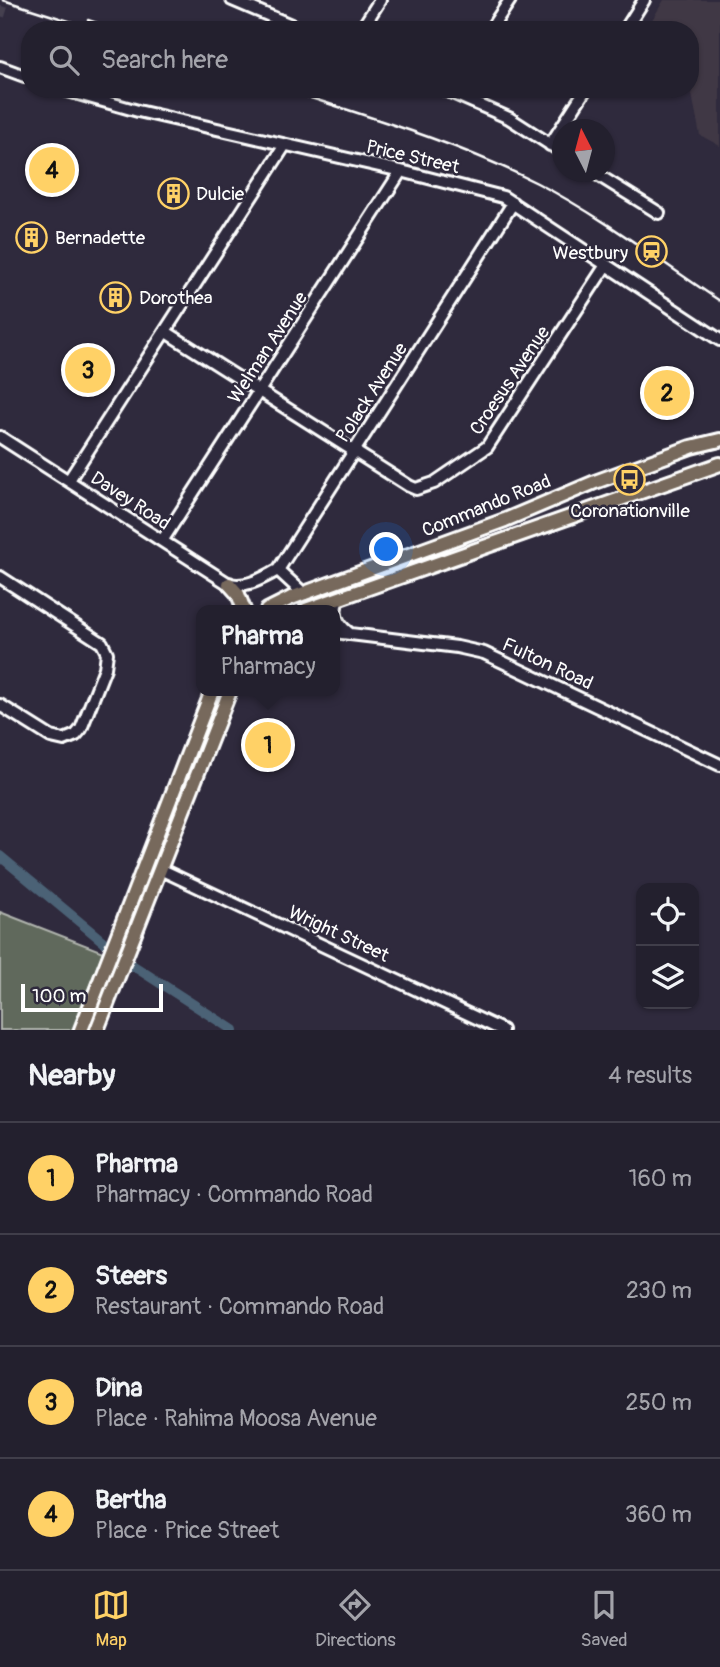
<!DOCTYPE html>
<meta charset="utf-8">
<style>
body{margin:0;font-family:Pangolin,sans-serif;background:#2f2d3a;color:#f1f3f6}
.controls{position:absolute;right:21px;bottom:21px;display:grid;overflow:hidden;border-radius:14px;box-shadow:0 2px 5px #0004}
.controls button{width:63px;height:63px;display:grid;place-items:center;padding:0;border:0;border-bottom:2px solid #403e4a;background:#23202e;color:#f1f3f6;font:35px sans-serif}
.compass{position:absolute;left:552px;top:119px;width:63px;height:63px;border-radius:50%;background:#23202e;box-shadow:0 2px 5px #0004;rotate:354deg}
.scale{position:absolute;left:21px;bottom:18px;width:142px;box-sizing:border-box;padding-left:7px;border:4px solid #fff;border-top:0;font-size:19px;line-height:24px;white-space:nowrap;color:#fff;-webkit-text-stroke:5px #2f2a3d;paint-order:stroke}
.you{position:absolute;left:387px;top:550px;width:24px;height:24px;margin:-18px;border:5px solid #fff;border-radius:50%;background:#1a73e8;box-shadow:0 0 0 10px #1a73e833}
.badge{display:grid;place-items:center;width:46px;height:46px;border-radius:50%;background:#ffd166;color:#111;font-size:23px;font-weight:700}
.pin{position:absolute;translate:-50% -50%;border:4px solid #fff;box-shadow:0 2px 7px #0006}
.popup{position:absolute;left:196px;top:605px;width:144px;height:91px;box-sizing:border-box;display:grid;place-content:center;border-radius:14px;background:#23202e;filter:drop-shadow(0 2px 5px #0005);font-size:23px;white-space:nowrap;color:#a3a3aa}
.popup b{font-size:26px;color:#f1f3f6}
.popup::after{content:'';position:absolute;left:50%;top:100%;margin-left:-14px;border:14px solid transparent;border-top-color:#23202e}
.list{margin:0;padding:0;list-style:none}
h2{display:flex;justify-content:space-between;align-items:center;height:91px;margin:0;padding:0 28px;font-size:30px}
h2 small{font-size:23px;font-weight:400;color:#a3a3aa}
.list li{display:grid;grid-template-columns:46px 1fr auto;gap:21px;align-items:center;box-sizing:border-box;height:112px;padding:0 28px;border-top:2px solid #403e4a}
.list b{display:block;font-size:26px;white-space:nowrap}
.list p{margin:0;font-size:23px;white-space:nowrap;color:#a3a3aa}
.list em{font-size:23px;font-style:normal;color:#a3a3aa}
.icon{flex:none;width:38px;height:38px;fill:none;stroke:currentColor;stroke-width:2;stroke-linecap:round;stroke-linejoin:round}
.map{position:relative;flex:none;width:720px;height:1030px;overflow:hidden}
.search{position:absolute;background:#23202e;box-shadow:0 2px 5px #0004;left:21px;right:21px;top:21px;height:77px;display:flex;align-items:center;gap:18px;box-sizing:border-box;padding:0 24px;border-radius:28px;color:#a3a3aa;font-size:26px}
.sheet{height:539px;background:#23202e}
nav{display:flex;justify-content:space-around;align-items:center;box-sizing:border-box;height:98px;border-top:2px solid #403e4a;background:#23202e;font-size:19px;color:#a3a3aa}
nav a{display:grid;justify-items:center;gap:4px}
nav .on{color:#ffd166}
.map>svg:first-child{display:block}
.built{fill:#413845}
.green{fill:#61695c;stroke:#b0b4ae;stroke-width:2}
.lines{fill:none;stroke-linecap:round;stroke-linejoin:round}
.canal{stroke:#4b6276;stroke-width:10}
.minor-tunnel{stroke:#443f50;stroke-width:10;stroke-dasharray:10 5;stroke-linecap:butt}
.minor-casing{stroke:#fff;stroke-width:16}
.major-casing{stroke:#fff;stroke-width:18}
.minor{stroke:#2f2a3d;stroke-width:10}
.major{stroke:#77695c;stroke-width:12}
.rail{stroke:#fff;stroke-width:2.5}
.labels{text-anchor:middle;stroke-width:5;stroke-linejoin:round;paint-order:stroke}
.street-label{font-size:19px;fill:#fff;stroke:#2f2a3d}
.poi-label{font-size:19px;fill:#fff;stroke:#2f2a3d;text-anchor:start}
</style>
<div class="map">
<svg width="720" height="1030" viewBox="0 0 720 1030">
<rect width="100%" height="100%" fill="#2f2a3d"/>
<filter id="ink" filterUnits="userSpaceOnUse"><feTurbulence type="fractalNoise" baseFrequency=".0143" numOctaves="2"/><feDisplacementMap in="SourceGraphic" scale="14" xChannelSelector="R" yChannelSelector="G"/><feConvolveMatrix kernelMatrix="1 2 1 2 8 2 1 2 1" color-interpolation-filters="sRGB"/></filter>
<g filter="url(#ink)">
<!-- built -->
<path class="built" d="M664,0H720V146L700,135L690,84V30H646Z"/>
<!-- green -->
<path class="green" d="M0,912L103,952L72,1030H0Z"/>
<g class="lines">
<!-- canal -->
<path class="canal" d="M0,856L105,943
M132,965L233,1030"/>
<!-- minor-tunnel -->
<path class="minor-tunnel" d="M0,16L5,0"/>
<defs>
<path id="minor" d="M232,0L303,30
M361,30L380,0
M490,30L510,0
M625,30L644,0
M0,67L30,78
M61,89L138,111L401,171L503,197L720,340
M443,89L509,118L562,152
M550,145L586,89
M593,172L659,213
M166,332L409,486L416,489L434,483L487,447L606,265
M0,437L229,584C248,588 262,578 278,570L513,203
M69,480L285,145
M162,541L401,171
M278,570L304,594
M0,577L102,643L107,653L105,668L81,729L76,735L64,740L51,737L0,705
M339,598C331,612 337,624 349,633
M334,632L457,647L484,653L720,765
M160,869L502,1030"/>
<path id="major" d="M229,584L238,594L244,610
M267,610L291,598L505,520L595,482L691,447L720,440
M306,610L720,464
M81,1030L212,691
M97,1030L230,691"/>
</defs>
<!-- minor casing -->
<use href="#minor" class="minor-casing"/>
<!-- major casing -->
<use href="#major" class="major-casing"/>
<!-- minor -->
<use href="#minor" class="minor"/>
<!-- major -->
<use href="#major" class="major"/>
<!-- rail -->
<path class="rail" d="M3,0L97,30
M88,20L118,30
M283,89C369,117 456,142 537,183C601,216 660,261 720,301"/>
</g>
</g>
<!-- icons -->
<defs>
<symbol id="building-ring" viewBox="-11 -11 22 22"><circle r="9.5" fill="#2f2a3d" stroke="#ffd166" stroke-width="1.5"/><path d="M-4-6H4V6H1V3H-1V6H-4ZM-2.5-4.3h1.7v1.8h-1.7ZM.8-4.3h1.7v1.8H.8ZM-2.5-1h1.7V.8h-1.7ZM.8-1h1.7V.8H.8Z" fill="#ffd166"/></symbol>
<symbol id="station-ring" viewBox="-11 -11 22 22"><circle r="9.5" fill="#2f2a3d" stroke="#ffd166" stroke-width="1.5"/><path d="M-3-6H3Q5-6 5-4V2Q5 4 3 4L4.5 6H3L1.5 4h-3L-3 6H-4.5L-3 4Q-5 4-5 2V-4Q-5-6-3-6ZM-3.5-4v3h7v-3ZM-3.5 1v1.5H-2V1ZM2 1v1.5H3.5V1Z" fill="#ffd166"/></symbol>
<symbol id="bus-ring" viewBox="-11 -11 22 22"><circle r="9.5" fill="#2f2a3d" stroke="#ffd166" stroke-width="1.5"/><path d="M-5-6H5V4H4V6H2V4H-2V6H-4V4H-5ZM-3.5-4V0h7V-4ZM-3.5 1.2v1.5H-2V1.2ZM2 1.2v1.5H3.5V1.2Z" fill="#ffd166"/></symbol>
</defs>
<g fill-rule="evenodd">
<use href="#building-ring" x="156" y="176" width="35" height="35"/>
<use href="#building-ring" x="14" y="220" width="35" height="35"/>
<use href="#station-ring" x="634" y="234" width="35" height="35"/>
<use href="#building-ring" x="98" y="280" width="35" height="35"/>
<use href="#bus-ring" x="612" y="462" width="35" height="35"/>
</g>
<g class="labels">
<!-- street labels -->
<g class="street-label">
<text transform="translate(413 156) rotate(13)" y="7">Price Street</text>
<text transform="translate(267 347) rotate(-57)" y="7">Welman Avenue</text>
<text transform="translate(509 380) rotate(-56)" y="7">Croesus Avenue</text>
<text transform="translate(371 392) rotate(-57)" y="7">Polack Avenue</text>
<text transform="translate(131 500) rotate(33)" y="7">Davey Road</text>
<text transform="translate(486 505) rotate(-22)" y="7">Commando Road</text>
<text transform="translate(548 663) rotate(25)" y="7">Fulton Road</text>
<text transform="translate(339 933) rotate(25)" y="7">Wright Street</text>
</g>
<!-- poi labels -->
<g class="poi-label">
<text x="196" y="200">Dulcie</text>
<text x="55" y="244">Bernadette</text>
<text x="628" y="259" text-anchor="end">Westbury</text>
<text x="139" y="304">Dorothea</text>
<text x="630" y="517" text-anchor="middle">Coronationville</text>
</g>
</g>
</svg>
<div class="controls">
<button><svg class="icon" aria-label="locate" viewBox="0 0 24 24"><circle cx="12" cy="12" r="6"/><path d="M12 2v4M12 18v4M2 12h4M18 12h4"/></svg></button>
<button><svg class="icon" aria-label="layers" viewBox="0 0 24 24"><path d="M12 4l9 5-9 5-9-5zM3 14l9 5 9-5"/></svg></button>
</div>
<svg class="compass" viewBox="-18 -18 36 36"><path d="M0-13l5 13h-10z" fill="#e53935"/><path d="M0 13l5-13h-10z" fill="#a3a3aa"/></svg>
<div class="scale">100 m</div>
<div class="you"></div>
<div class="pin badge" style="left:268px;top:745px">1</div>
<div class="popup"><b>Pharma</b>Pharmacy</div>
<div class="pin badge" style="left:667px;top:393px">2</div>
<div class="pin badge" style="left:88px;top:370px">3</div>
<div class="pin badge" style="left:52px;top:170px">4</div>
<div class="search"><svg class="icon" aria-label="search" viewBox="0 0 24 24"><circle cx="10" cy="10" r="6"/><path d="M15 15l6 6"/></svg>Search here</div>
</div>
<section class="sheet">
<h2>Nearby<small>4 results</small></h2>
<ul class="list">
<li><span class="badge">1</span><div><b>Pharma</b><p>Pharmacy · Commando Road</p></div><em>160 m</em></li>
<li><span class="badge">2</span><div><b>Steers</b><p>Restaurant · Commando Road</p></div><em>230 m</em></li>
<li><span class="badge">3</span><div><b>Dina</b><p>Place · Rahima Moosa Avenue</p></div><em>250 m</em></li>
<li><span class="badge">4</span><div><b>Bertha</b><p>Place · Price Street</p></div><em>360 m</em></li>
</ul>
</section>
<nav>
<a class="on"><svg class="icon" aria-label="map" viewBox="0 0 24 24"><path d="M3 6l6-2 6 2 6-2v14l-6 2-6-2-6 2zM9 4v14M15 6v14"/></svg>Map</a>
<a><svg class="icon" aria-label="directions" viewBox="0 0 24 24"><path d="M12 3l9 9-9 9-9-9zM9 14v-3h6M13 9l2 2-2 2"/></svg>Directions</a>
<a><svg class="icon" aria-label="saved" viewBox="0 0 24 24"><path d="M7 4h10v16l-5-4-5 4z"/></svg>Saved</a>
</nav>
